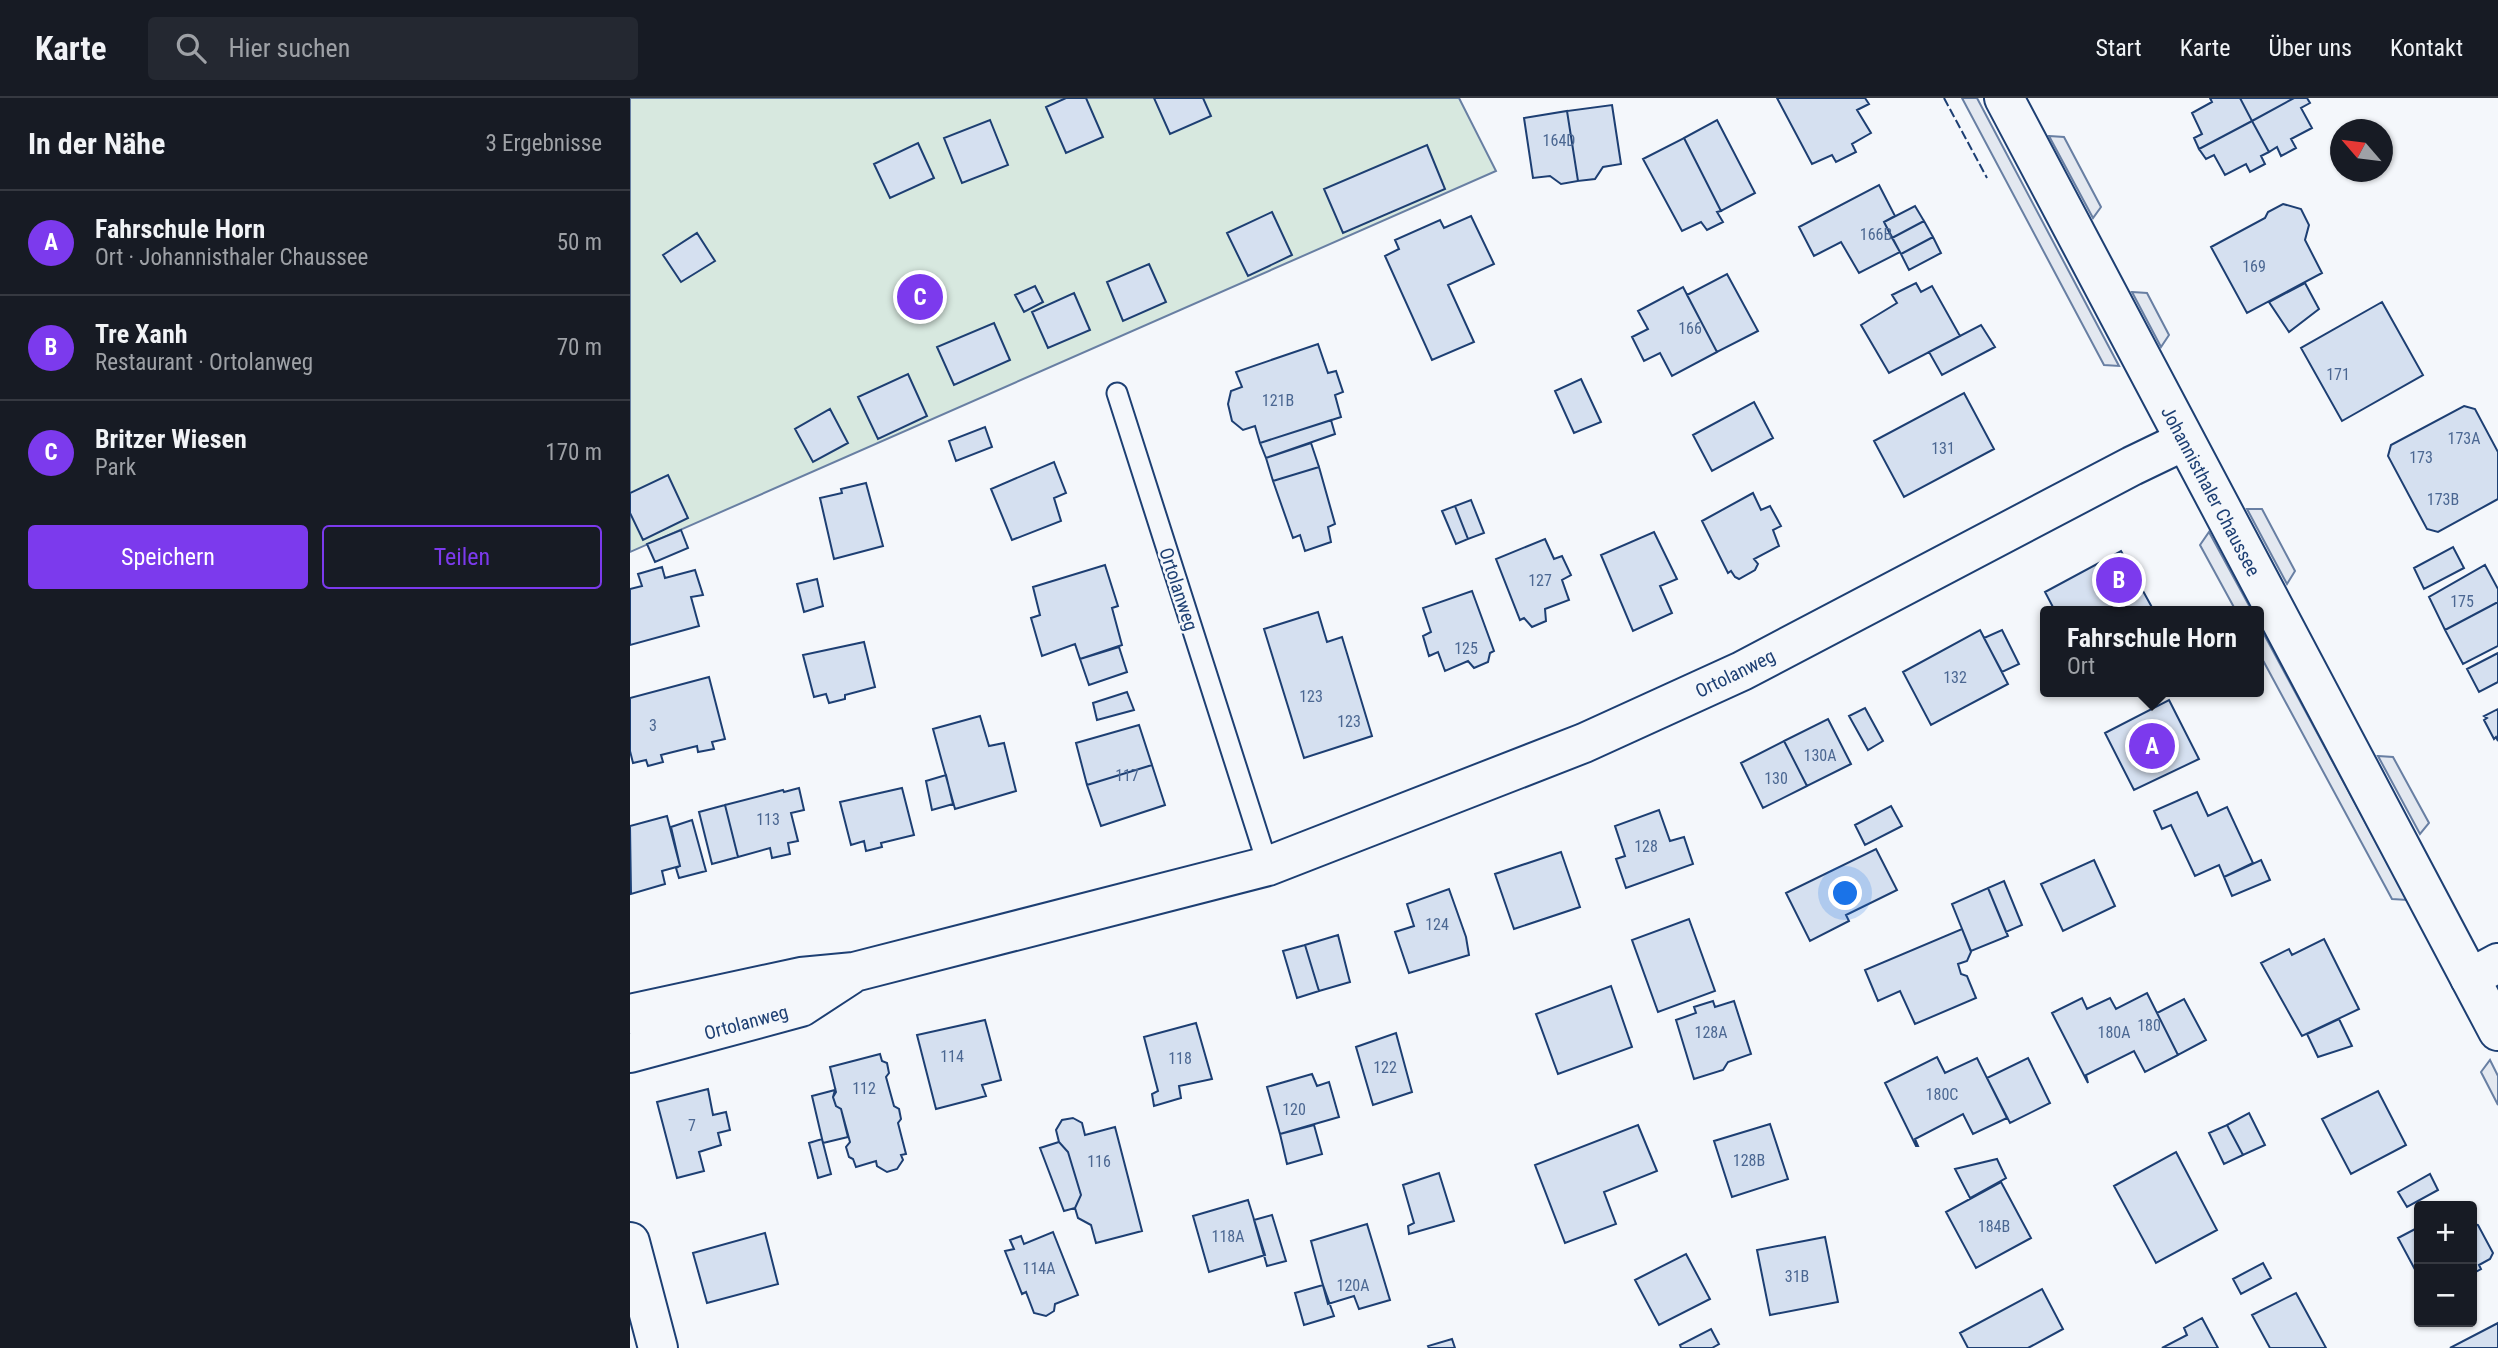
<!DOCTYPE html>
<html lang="de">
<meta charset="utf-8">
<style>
body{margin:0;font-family:"Roboto Condensed",sans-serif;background:#242831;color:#f1f3f6}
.controls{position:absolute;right:21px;bottom:21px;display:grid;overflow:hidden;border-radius:7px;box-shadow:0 2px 5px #0004}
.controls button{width:63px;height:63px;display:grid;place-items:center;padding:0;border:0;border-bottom:2px solid #363941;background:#171b24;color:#f1f3f6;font:35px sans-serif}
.compass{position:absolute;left:1700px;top:21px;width:63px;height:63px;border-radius:50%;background:#171b24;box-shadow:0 2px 5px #0004;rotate:298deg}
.you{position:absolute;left:1216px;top:796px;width:24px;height:24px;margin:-18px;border:5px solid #fff;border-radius:50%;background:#1a73e8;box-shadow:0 0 0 10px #1a73e833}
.badge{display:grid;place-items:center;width:46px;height:46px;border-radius:50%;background:#7c3aed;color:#fff;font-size:23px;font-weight:700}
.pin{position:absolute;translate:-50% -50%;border:4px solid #fff;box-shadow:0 2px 7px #0006}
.popup{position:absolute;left:1410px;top:508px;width:224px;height:91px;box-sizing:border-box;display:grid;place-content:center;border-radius:7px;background:#171b24;filter:drop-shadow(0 2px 5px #0005);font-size:23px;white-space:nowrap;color:#9ea1a6}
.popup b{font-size:26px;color:#f1f3f6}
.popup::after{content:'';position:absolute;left:50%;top:100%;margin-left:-14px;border:14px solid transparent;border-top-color:#171b24}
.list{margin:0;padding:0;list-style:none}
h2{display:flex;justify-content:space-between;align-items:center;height:91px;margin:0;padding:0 28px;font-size:30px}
h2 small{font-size:23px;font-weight:400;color:#9ea1a6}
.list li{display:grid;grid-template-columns:46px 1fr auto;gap:21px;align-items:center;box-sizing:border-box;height:105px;padding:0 28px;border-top:2px solid #363941}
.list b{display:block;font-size:26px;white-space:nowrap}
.list p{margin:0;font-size:23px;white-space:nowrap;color:#9ea1a6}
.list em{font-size:23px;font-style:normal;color:#9ea1a6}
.actions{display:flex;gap:14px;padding:21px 28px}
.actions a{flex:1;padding:16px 0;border:2px solid #7c3aed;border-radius:7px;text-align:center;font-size:24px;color:#7c3aed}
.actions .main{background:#7c3aed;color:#fff}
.icon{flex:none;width:38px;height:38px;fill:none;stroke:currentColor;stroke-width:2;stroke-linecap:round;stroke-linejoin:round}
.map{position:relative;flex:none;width:1868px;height:1250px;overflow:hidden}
header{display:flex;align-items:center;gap:42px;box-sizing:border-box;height:98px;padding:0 35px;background:#171b24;border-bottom:2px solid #363941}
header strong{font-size:33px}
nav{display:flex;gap:38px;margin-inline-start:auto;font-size:24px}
.search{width:490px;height:63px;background:#242831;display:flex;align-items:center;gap:18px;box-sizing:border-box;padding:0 24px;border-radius:7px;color:#9ea1a6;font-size:26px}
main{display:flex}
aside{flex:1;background:#171b24}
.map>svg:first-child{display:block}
.green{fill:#d7e8df;stroke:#687fa3;stroke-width:2}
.parking{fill:#e3e8f0;stroke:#687fa3;stroke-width:2}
.building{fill:#d5e0f0;stroke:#1d3f73;stroke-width:2}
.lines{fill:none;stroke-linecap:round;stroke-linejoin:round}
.service-casing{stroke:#1d3f73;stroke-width:23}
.minor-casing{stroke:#1d3f73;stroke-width:42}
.tertiary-casing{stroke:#1d3f73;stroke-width:42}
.service{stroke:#f4f7fb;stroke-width:19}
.minor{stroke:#f4f7fb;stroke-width:38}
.tertiary{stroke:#f4f7fb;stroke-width:38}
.fence{stroke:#1d3f73;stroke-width:2;stroke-dasharray:9 3.5;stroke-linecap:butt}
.labels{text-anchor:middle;stroke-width:5;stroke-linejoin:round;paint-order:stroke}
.number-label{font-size:16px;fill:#4b6792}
.street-label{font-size:19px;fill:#1d3f73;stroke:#f4f7fb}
</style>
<header>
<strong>Karte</strong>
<div class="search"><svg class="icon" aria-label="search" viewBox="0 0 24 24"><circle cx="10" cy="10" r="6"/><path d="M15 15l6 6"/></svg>Hier suchen</div>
<nav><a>Start</a><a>Karte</a><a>Über uns</a><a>Kontakt</a></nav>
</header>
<main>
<aside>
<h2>In der Nähe<small>3 Ergebnisse</small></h2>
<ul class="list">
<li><span class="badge">A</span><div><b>Fahrschule Horn</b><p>Ort · Johannisthaler Chaussee</p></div><em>50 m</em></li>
<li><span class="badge">B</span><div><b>Tre Xanh</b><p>Restaurant · Ortolanweg</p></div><em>70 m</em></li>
<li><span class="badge">C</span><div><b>Britzer Wiesen</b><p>Park</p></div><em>170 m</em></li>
</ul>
<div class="actions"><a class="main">Speichern</a><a>Teilen</a></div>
</aside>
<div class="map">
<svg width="1868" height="1250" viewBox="0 0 1868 1250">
<rect width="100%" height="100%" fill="#f4f7fb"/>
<!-- green -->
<path class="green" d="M0,0H829L866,73L0,454Z"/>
<!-- parking -->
<path class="parking" d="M1332,0H1347L1489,268L1474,267Z
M1419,38L1434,39L1471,109L1463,120Z
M1502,194L1517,195L1539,237L1531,249Z
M1617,411H1632L1665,473L1657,486Z
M1579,434L1622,513H1606L1570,447Z
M1629,527L1777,802L1762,801L1629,555Z
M1748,658L1763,659L1799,725L1790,736Z
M1860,962L1868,978V1007L1851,974Z"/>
<!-- building -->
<path class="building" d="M436,0H456L473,39L436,55L416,9Z
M524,0H573L581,18L540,36Z
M1147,0H1235L1239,6L1227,12L1241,35L1222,46L1226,54L1206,64L1202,57L1182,66Z
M1580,0H1610L1622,23L1569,51L1564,40L1572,36L1562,15L1582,4Z
M1610,0H1664L1622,23Z
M1664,0H1677L1680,5L1671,10L1682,30L1661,41L1666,50L1651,58L1647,49L1639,54L1622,23Z
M982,7L991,66L973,69L965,81L948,83L937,13Z
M937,13L948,83L931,86L920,78L903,80L894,20Z
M360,22L378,67L332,85L314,40Z
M1087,22L1125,95L1091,113L1054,40Z
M1622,23L1639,54L1631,58L1635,66L1620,74L1616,66L1595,77L1584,57L1576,61L1569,51Z
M1054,40L1091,113L1087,114L1093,124L1077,132L1071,124L1052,133L1013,61Z
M288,45L304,80L260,100L244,66Z
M797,47L815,91L713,135L694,91Z
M1249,87L1265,118L1254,124L1270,154L1229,175L1211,144L1184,158L1169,129Z
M1653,106L1671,111L1679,127L1675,142L1692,175L1617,215L1581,149L1635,120L1638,114Z
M1285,108L1294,123L1262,140L1254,124Z
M642,114L662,157L618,178L597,135Z
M841,118L864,166L818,187L844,244L802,262L755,158L769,151L765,142L810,122L814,130Z
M1294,123L1303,139L1271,156L1262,140Z
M67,135L85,163L51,184L33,157Z
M1303,139L1311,155L1279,172L1271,156Z
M519,166L536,204L493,223L477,184Z
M1097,176L1128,233L1087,254L1057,197Z
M1286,185L1291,194L1302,188L1330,238L1259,275L1231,227L1267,205L1262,197Z
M1675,185L1689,211L1659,234L1639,204Z
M405,188L413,204L394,214L385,197Z
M1053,189L1087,254L1042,278L1030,255L1014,263L1002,239L1018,231L1008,213Z
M444,195L460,232L418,250L402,214Z
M1752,204L1793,277L1712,323L1671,250Z
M364,225L380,262L324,287L307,249Z
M1351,227L1365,249L1312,277L1299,254Z
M688,246L698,275L706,273L713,294L705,297L711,319L630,345L625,328L613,332L602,323L598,306L601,293L612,289L606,274Z
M278,276L297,318L248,341L228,299Z
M951,281L971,324L944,335L925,293Z
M1334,295L1364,351L1274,399L1244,343Z
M1124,304L1143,340L1082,373L1063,337Z
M1834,308L1845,311L1868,354V401L1808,434L1797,431L1758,358L1761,347Z
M200,311L218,345L183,364L165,331Z
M701,322L705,336L636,360L630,345Z
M355,329L362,349L326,363L319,343Z
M681,345L689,369L643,383L636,360Z
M424,364L436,395L424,400L431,423L382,442L361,391Z
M689,369L705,426L698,429L701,444L675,453L670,437L663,440L643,383Z
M38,377L58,420L13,442L0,415V395Z
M236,385L253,448L204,461L190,400L212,395L211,391Z
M1123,395L1131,412L1140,408L1151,428L1143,432L1149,448L1124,461L1128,466L1125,472L1109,481L1105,479L1101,473L1098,475L1072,423Z
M841,402L854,435L838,441L825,408Z
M825,408L838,441L826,446L812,413Z
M51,432L58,450L25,464L17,446Z
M1024,434L1047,481L1030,488L1042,515L1003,533L971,457Z
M915,441L924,461L932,458L941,477L932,482L939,502L915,511L916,523L902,529L894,520L890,522L866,461Z
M1823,449L1834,470L1794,491L1784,470Z
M1491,453L1524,513H1425L1415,494Z
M475,467L488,508L482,510L492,547L450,561L445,546L412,558L401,520L410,517L403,489Z
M1855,467L1868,491V504L1815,532L1799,499Z
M32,469L35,480L65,472L73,497L61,499L69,528L0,547V491L12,488L8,476Z
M187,481L193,508L174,514L167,486Z
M842,493L864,553L860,555L858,564L844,570L838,563L815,573L808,554L799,558L793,538L801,534L793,510Z
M1868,504V548L1833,566L1815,532Z
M688,514L697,544L712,539L742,638L674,660L634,531Z
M1350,532L1378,586L1301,627L1273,574Z
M1372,532L1389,566L1372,574L1354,540Z
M234,544L245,589L215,597V601L199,605L196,596L184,599L173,557Z
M489,549L497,574L459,587L450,561Z
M1868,555V584L1849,594L1837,571Z
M79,579L95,641L82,644L84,651L68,654L67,648L31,657L33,664L18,668L16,662L3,665L0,653V600Z
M497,594L504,612L467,622L463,605Z
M1539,602L1569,661L1504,692L1475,635Z
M1235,610L1253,643L1238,652L1219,618Z
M1868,611V643L1866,639L1864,641L1854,622L1857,620L1854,618Z
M350,618L359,648L374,645L386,693L325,711L303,631Z
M1198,621L1221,666L1177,688L1154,643Z
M509,627L522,667L457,687L446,645Z
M1154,643L1177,688L1133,710L1111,665Z
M522,667L535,707L471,728L457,687Z
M316,677L323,706L302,712L296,683Z
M169,690L174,712L161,715L168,743L158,745L160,756L142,760L140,750L108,759L95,707L153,692L154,694Z
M272,690L284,737L251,745L252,749L236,753L234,743L221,747L210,704Z
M1567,694L1578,718L1597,709L1623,765L1594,779L1589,767L1565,778L1541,727L1532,731L1524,713Z
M95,707L108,759L82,766L69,714Z
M1261,708L1272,728L1235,747L1225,727Z
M1029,712L1040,743L1054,739L1063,766L996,790L986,761L995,758L985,728Z
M37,718L50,768L32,773L35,786L1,796L0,728Z
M62,722L76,773L49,780L46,770L50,768L41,729Z
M1246,751L1267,792L1216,817L1219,823L1180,843L1156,795Z
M931,754L950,809L884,831L865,776Z
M1464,762L1485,808L1433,833L1411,786Z
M1631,762L1640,782L1602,798L1594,779Z
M1374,783L1392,827L1376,834L1358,790Z
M1358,790L1378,838L1341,853L1322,806Z
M819,791L836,839L839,857L779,875L765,834L784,828L777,806Z
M1059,821L1085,893L1028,914L1002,842Z
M1332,831L1341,854L1337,863L1328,866L1331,876L1337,878L1346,900L1285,926L1270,893L1248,903L1235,872Z
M708,837L720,884L689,893L675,847Z
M1694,841L1729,911L1672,938L1631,865L1659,851L1662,857Z
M675,847L689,893L667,900L653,853Z
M981,888L1002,949L928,976L906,916Z
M1517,895L1548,957L1515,974L1504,953L1456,977L1458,985L1422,915L1452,900L1457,911L1480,900L1486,911Z
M1554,901L1576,942L1548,957L1527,915Z
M1083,903L1085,909L1104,903L1121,956L1098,964L1093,972L1064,981L1046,922L1066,915L1064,909Z
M1709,921L1722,948L1688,959L1677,936Z
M355,922L371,982L352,987L356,998L306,1011L287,937Z
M566,925L582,981L549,988L551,1000L524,1008L522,996L528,993L514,939Z
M766,935L782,994L743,1007L726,949Z
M250,956L252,963L257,965L259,975L256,979L264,1008L269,1011L271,1021L268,1025L276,1056L271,1057L273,1062L267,1071L257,1074L247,1068L246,1063L226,1069L223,1061L219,1059L216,1049L220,1044L211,1011L206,1008L203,999L206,994L200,969Z
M1307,959L1315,975L1347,960L1377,1020L1343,1036L1333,1016L1285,1041L1288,1048H1286L1255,985Z
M1398,960L1420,1005L1380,1025L1357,980Z
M682,976L687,988L699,984L709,1019L650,1036L637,989Z
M78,991L83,1017L96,1014L100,1032L88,1035L91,1047L69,1054L74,1073L47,1080L27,1004Z
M205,992L203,999L206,1008L211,1011L218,1039L193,1045L182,998Z
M1748,993L1776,1047L1721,1076L1692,1021Z
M1619,1015L1635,1047L1613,1057L1597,1027Z
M443,1020L452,1025L455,1037L485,1029L512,1133L466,1145L461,1127L448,1120L445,1110L451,1097L438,1054L429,1044L426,1032L432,1022Z
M1140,1026L1158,1081L1102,1099L1084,1043Z
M684,1027L692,1056L657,1066L650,1036Z
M1008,1027L1027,1073L974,1094L986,1126L935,1145L905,1067Z
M1597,1027L1613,1057L1594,1066L1579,1035Z
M192,1041L201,1076L188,1080L179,1045Z
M429,1044L438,1054L451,1097L445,1110L434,1113L410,1050Z
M1546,1054L1587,1132L1526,1165L1484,1088Z
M1367,1061L1376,1080L1340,1100L1325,1071Z
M809,1075L824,1123L779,1136L778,1128L784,1125L773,1087Z
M1800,1076L1808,1092L1777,1109L1768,1094Z
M1371,1084L1401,1140L1346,1170L1316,1114Z
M618,1102L635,1157L579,1174L563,1118Z
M642,1117L656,1163L637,1168L624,1122Z
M1842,1125L1848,1127L1863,1155L1860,1161L1849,1167L1851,1171L1842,1176Z
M737,1126L760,1202L729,1211L724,1198L698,1206L681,1143Z
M1789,1129V1179L1768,1140Z
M423,1134L448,1197L425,1206L424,1213L416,1218L404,1215L396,1194L392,1196L375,1153L384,1151L380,1142L391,1138L394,1146Z
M135,1135L148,1186L77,1205L63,1155Z
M1195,1139L1208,1204L1140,1217L1127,1152Z
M1056,1156L1080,1201L1029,1227L1005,1182Z
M1633,1165L1641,1180L1611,1196L1603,1181Z
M693,1187L704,1218L674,1227L665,1195Z
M1412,1191L1433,1231L1398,1250H1338L1330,1235Z
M1666,1195L1696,1250H1640L1622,1217Z
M1572,1220L1588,1250H1532L1557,1237L1554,1230Z
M1868,1225V1250H1820Z
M1081,1231L1089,1246L1082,1250H1051L1050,1247Z
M822,1241L825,1250H799L798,1248Z"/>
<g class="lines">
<defs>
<path id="service" d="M487,295L638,768"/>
<path id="minor" d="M1840,880L1868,865
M0,916L171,879L224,874L638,768L954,645L1112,573L1502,368L1554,343
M0,955L171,909L220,877
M0,1144L28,1250"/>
<path id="tertiary" d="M1374,0L1868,933"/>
</defs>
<!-- service casing -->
<use href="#service" class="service-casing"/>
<!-- minor casing -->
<use href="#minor" class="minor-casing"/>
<!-- tertiary casing -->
<use href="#tertiary" class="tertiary-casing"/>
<!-- service -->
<use href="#service" class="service"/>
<!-- minor -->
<use href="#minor" class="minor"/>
<!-- tertiary -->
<use href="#tertiary" class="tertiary"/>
<!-- fence -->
<path class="fence" d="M1314,0L1357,80"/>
</g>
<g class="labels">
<!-- number labels -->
<g class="number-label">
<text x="929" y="48">164D</text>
<text x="1246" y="142">166B</text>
<text x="1624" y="174">169</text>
<text x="1060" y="236">166</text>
<text x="1708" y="282">171</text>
<text x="648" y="308">121B</text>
<text x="1834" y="346">173A</text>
<text x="1313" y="356">131</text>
<text x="1791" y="365">173</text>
<text x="1813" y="407">173B</text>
<text x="910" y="488">127</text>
<text x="1832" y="509">175</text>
<text x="836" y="556">125</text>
<text x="1325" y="585">132</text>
<text x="681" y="604">123</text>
<text x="719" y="629">123</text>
<text x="23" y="633">3</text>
<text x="1190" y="663">130A</text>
<text x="497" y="683">117</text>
<text x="1146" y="686">130</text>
<text x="138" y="727">113</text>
<text x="1016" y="754">128</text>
<text x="807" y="832">124</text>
<text x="1519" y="933">180</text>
<text x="1081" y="940">128A</text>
<text x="1484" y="940">180A</text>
<text x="322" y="964">114</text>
<text x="550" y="966">118</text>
<text x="755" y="975">122</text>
<text x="234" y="996">112</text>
<text x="1312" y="1002">180C</text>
<text x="664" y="1017">120</text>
<text x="62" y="1033">7</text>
<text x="1119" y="1068">128B</text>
<text x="469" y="1069">116</text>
<text x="1364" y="1134">184B</text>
<text x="598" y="1144">118A</text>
<text x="409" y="1176">114A</text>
<text x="1167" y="1184">31B</text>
<text x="723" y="1193">120A</text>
</g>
<!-- street labels -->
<g class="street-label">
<text transform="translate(1581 393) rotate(62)" y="7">Johannisthaler Chaussee</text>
<text transform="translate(549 491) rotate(72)" y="7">Ortolanweg</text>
<text transform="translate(1105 575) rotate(-26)" y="7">Ortolanweg</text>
<text transform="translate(116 924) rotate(-15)" y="7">Ortolanweg</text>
</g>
</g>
</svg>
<div class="controls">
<button>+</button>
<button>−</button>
</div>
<svg class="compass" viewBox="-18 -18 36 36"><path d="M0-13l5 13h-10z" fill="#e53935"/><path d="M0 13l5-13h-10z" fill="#9ea1a6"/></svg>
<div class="you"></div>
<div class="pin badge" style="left:1522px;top:648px">A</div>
<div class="popup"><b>Fahrschule Horn</b>Ort</div>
<div class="pin badge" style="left:1489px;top:482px">B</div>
<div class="pin badge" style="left:290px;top:199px">C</div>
</div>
</main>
